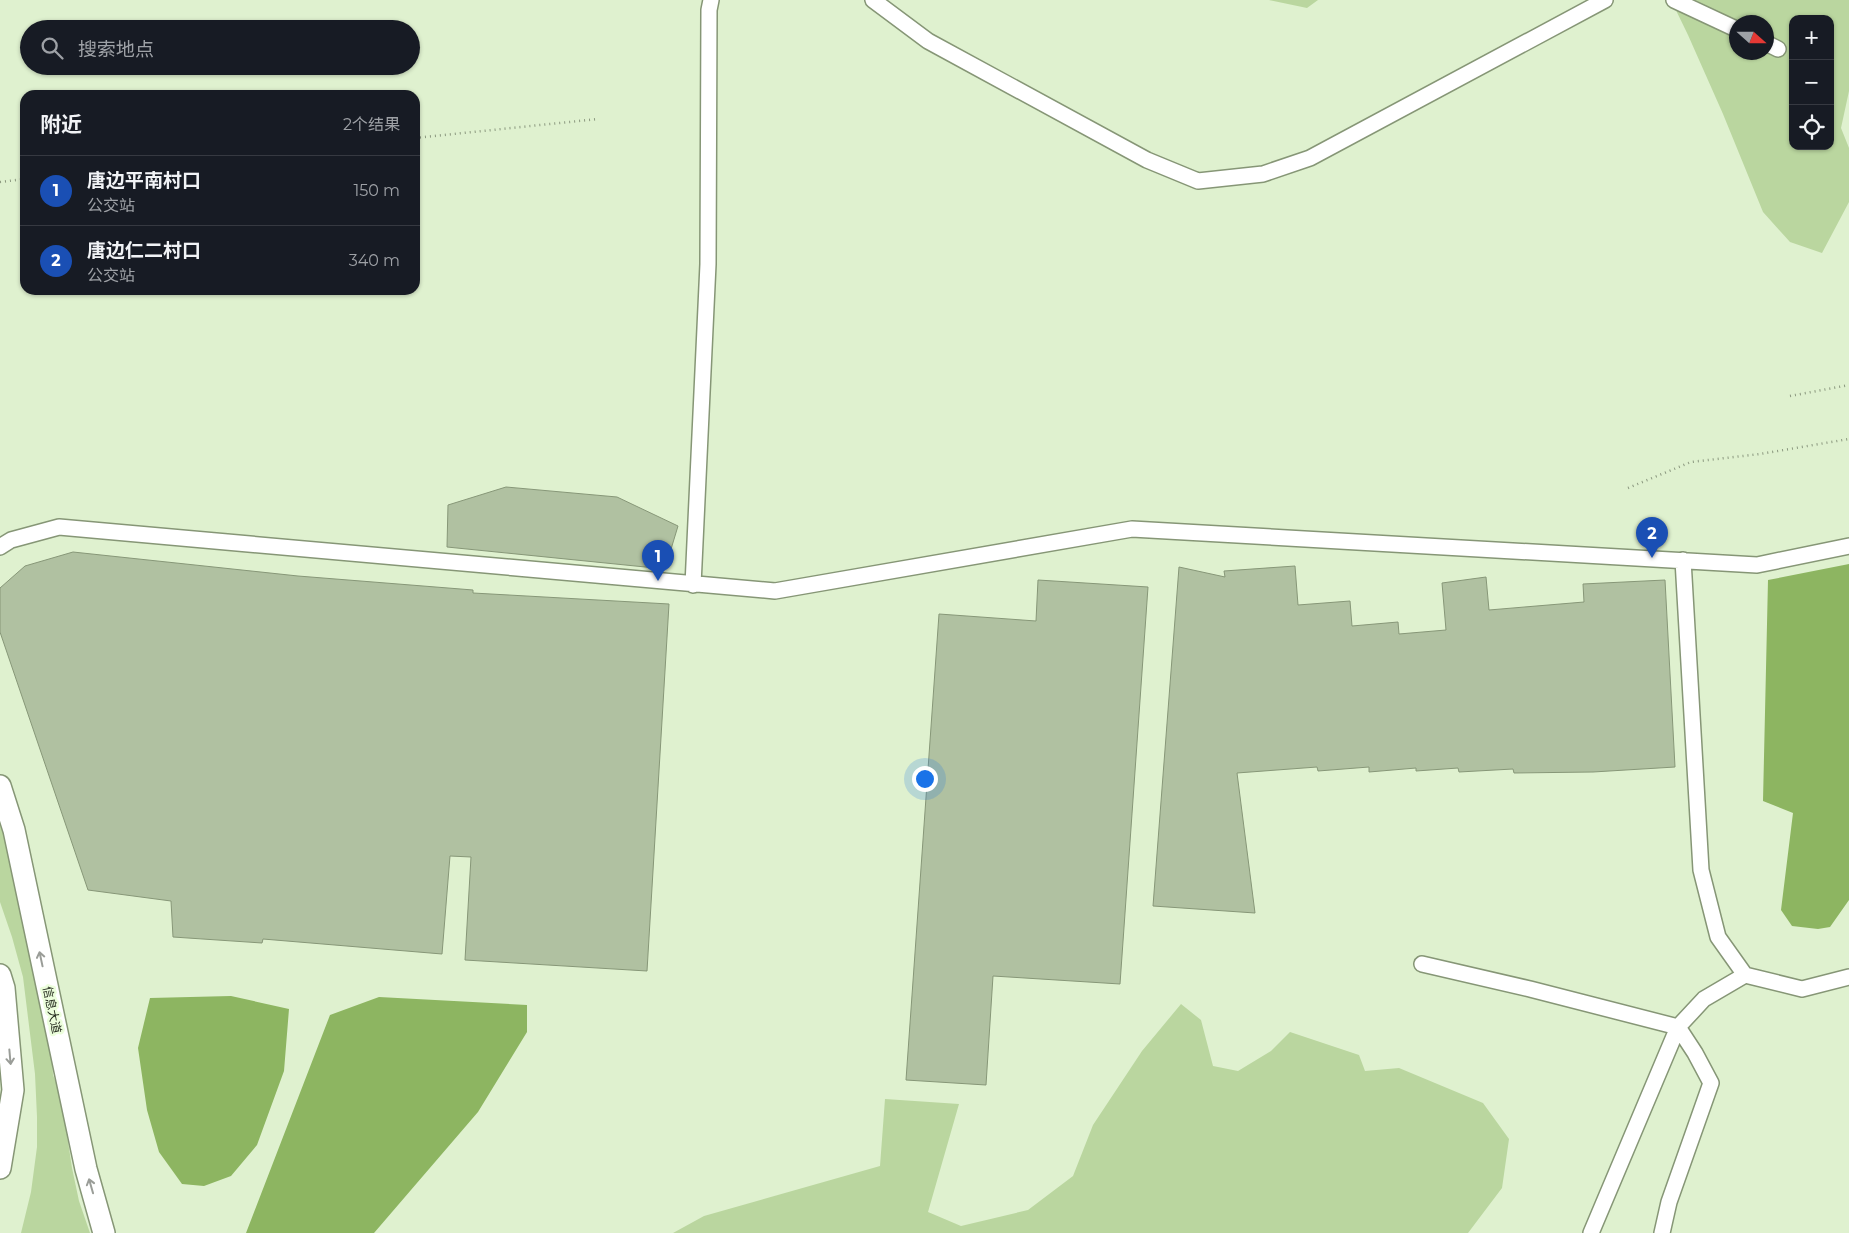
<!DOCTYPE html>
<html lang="zh">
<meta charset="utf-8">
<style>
body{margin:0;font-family:Montserrat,"Noto Sans SC",sans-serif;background:#20242c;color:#f1f3f6}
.controls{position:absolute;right:15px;top:15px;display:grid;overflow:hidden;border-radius:10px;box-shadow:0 1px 4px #0004}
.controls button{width:45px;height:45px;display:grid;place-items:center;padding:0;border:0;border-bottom:1px solid #363941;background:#171b24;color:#f1f3f6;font:25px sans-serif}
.compass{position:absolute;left:1729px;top:15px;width:45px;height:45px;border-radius:50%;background:#171b24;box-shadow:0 1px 4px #0004;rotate:111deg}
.you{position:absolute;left:924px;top:778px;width:18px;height:18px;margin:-12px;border:4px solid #fff;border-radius:50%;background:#1a73e8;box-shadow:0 0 0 8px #1a73e833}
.badge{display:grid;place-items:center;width:32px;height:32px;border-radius:50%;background:#a7b798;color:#fff;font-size:16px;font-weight:700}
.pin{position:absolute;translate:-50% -41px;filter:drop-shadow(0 1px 2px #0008)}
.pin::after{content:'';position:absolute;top:26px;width:18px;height:15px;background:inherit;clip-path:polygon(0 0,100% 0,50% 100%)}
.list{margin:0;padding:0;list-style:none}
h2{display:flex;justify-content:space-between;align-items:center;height:65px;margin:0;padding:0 20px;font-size:21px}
h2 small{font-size:16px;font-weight:400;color:#9ea1a6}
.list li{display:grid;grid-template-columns:32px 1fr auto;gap:15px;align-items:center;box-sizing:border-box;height:70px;padding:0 20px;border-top:1px solid #363941}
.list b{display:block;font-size:19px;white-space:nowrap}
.list p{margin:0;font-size:16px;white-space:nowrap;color:#9ea1a6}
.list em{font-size:16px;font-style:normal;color:#9ea1a6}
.icon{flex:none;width:28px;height:28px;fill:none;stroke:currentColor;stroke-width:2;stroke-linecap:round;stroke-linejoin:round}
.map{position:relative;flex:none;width:1849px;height:1233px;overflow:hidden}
.search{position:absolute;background:#171b24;box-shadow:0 1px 4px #0004;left:20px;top:20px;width:400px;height:55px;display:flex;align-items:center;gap:12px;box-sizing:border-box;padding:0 18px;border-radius:28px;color:#9ea1a6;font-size:19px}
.panel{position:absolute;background:#171b24;box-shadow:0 1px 4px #0004;left:20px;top:90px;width:400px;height:205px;border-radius:15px}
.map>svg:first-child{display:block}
.green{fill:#bad69f;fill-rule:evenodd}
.water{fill:#8db561}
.building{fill:#b0c1a1;stroke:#879778}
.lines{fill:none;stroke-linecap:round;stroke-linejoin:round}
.street-casing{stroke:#869676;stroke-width:18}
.secondary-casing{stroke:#869676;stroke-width:24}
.path{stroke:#8b987f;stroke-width:2.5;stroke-dasharray:1 4;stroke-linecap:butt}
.street{stroke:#fff;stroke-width:15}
.secondary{stroke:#fff;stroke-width:21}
.oneway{stroke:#9a9d98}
.labels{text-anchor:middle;stroke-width:5;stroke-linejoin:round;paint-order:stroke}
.street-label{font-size:12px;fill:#1f2519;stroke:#ecfedc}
</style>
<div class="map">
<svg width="1849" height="1233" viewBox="0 0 1849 1233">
<rect width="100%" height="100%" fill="#dff1cf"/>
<!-- green -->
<path class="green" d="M1269,0H1318L1307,8Z
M1671,0H1849V91L1841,128L1849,148V202L1822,253L1790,242L1763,212L1723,114L1688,35ZM1793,19H1830V146H1793ZM1736,22H1766V52H1736Z
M0,824L6,838L21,902L24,929L52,1057L53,1075L61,1095L72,1168L79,1201L90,1233H21L31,1192L37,1147V1117L35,1074L23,977L12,937L0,902Z
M1181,1004L1201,1020L1213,1066L1238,1071L1271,1051L1290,1032L1359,1055L1365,1071L1399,1068L1483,1103L1509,1139L1502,1188L1468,1233H673L704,1216L880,1166L885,1099L959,1104L928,1212L961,1226L1028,1210L1073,1176L1093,1125L1142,1051Z"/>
<!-- water -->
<path class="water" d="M1849,564V900L1830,927L1818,929L1792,926L1781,910L1793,813L1763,801L1768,580Z
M231,996L289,1009L284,1071L257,1145L231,1176L204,1186L182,1184L159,1152L147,1110L138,1048L150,998Z
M379,997L527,1005V1032L478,1112L374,1233H246L330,1015Z"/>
<!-- building -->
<path class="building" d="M506,487L617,497L678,526L665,569L447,547L448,505Z
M73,552L298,576L473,590V593L669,604L647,971L465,960L471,857L450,856L442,954L263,939L262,943L173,937L171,901L88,890L0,632V588L25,566Z
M1295,566L1298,605L1350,601L1352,626L1398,622L1399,634L1446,630L1442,583L1486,577L1489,610L1584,602L1583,584L1665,580L1675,767L1593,772L1514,773L1513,769L1459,772L1458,768L1416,771V768L1369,772V767L1318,771L1317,767L1237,773L1255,913L1153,906L1179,567L1225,577L1224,571Z
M1038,580L1148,587L1120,984L993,976L986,1085L906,1080L939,614L1036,621Z"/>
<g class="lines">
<defs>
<path id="street" d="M873,0L928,41L1147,160L1198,181L1263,174L1310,158L1605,0
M1674,0L1736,29
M1766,43L1778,49
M0,547L11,540L59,527L775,591L1132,529L1757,565L1849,546
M1683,560L1701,870L1718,937L1745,975
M693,585L708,264L709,10L711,0
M1422,964L1530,989L1678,1027L1695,1053L1711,1083L1669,1202L1662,1233
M1591,1233L1678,1027L1704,999L1745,975L1802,989L1849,977"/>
<path id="secondary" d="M0,786L14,830L86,1169L104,1233
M0,975L4,988L13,1090L0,1168"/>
</defs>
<!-- street casing -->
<use href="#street" class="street-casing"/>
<!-- secondary casing -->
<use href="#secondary" class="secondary-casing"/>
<!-- path -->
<path class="path" d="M415,138L598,119
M0,182L25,179
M1790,396L1849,385
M1628,488L1691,462L1760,454L1849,439"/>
<!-- street -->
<use href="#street" class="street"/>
<!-- secondary -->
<use href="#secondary" class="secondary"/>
</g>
<!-- one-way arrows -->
<defs><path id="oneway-shaft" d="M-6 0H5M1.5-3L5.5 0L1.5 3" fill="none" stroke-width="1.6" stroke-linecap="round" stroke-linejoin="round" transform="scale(1.25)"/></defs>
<g class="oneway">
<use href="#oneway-shaft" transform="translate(41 959) rotate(-102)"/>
<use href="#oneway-shaft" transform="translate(10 1057) rotate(85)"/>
<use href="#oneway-shaft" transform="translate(91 1186) rotate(-106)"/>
</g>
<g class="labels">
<!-- street labels -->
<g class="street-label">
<text transform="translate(52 1010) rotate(78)" y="4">信息大道</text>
</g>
</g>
</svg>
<div class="controls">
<button>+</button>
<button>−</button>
<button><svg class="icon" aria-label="locate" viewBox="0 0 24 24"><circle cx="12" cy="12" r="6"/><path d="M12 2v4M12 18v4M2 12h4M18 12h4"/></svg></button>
</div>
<svg class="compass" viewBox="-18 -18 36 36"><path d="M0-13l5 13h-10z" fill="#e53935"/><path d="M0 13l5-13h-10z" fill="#9ea1a6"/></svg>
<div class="you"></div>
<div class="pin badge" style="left:658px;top:581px;background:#1a4fb4">1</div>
<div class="pin badge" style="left:1652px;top:558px;background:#1a4fb4">2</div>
<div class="search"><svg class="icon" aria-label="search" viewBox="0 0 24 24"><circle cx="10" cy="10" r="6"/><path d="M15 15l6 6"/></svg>搜索地点</div>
<section class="panel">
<h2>附近<small>2个结果</small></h2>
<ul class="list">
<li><span class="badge" style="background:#1a4fb4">1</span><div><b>唐边平南村口</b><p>公交站</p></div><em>150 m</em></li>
<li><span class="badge" style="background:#1a4fb4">2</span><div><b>唐边仁二村口</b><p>公交站</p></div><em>340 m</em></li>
</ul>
</section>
</div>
